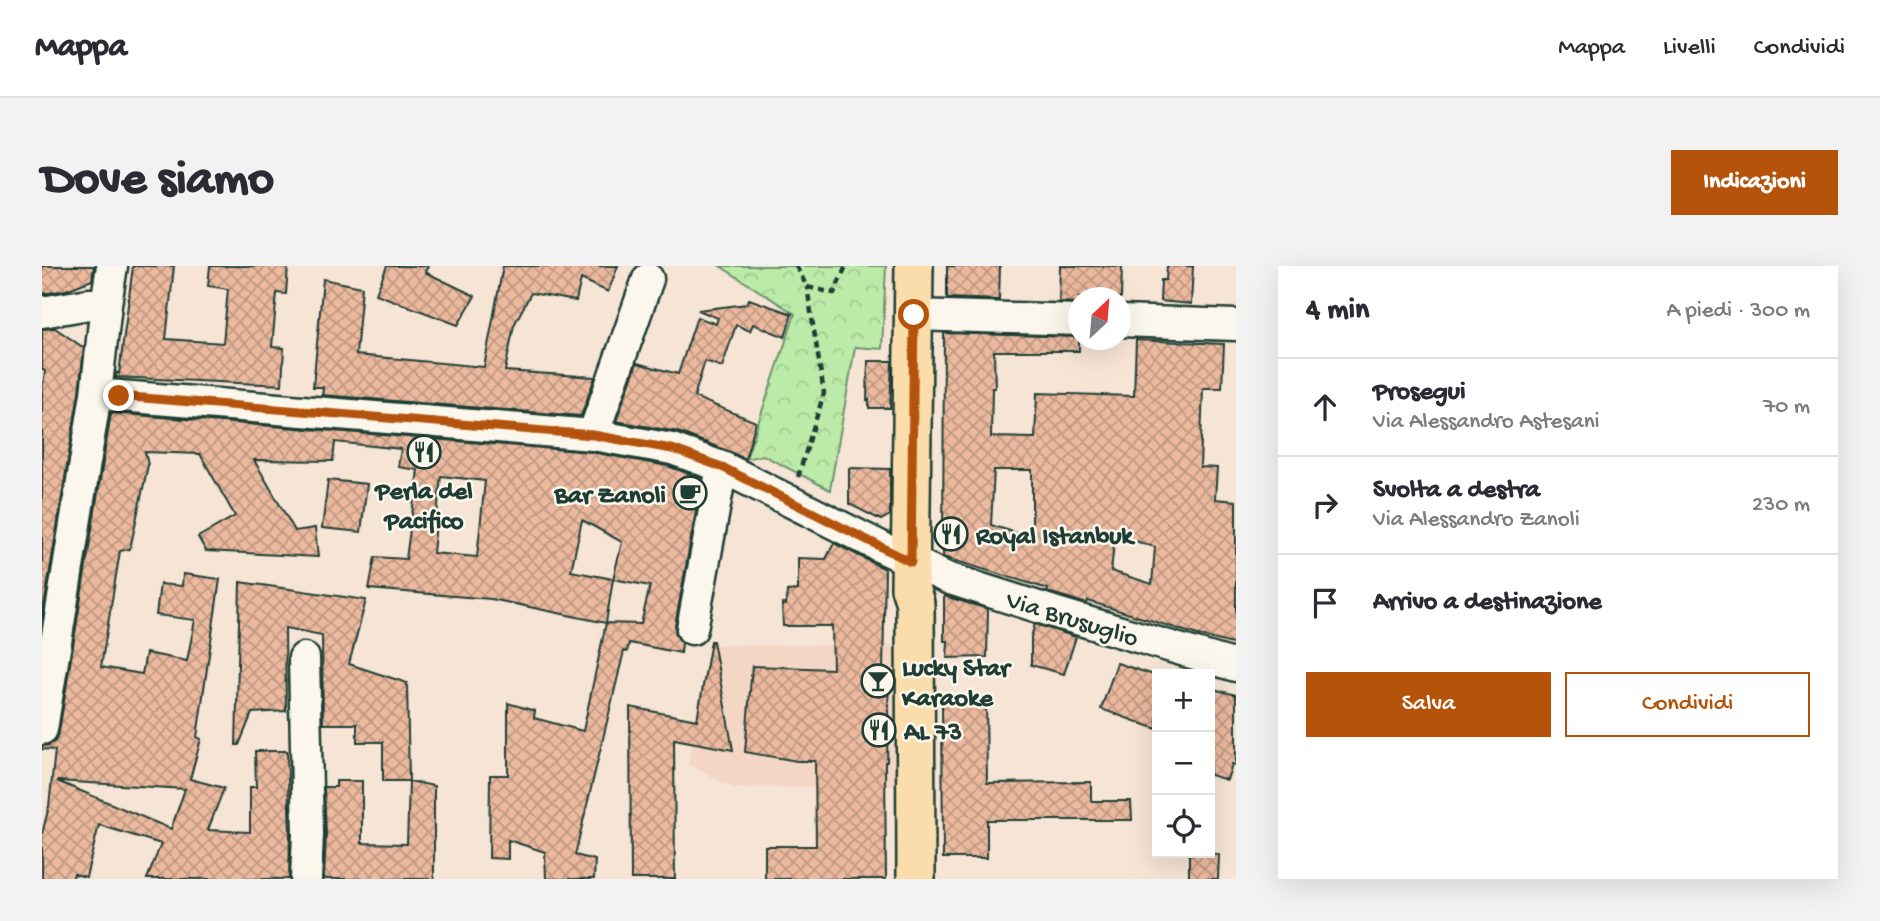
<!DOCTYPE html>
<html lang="it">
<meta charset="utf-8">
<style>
body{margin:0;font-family:"Gochi Hand",sans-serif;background:#f2f2f3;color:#2b2b33}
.controls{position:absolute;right:21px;bottom:21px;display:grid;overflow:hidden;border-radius:0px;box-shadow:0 7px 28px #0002}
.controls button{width:63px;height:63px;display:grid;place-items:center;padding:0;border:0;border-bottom:2px solid #e1e1e2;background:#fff;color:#2b2b33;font:35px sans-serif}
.compass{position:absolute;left:1026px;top:21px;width:63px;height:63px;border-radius:50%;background:#fff;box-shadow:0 7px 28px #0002;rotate:26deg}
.stop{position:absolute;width:21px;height:21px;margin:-16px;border:5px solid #b45309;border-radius:50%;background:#fff}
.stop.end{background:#b45309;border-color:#fff;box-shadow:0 2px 7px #0008}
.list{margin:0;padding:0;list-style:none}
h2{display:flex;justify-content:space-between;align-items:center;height:91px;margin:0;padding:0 28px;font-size:30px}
h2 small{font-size:23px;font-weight:400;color:#7c7c81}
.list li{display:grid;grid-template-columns:46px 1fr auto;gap:21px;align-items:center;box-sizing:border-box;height:98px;padding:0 28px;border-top:2px solid #e1e1e2}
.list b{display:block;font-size:26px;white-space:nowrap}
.list p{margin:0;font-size:23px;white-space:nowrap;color:#7c7c81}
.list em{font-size:23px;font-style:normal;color:#7c7c81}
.actions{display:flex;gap:14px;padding:21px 28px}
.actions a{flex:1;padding:16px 0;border:2px solid #b45309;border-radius:0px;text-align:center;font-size:24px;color:#b45309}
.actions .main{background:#b45309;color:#fff}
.icon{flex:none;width:38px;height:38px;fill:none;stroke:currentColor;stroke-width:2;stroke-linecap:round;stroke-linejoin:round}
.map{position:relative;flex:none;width:1194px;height:613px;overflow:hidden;border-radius:0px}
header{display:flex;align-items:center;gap:42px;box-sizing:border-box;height:98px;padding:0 35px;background:#fff;border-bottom:2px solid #e1e1e2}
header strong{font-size:33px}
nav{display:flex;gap:38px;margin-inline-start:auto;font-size:24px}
.intro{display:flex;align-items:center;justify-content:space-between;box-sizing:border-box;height:168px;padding:0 42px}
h1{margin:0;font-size:49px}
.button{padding:18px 32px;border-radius:0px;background:#b45309;color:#fff;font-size:24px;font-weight:700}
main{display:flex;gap:42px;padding:0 42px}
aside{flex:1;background:#fff;border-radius:0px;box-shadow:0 7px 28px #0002}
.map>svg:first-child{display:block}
.built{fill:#f3d7c4}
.forest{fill:url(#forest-crowns);stroke:#6e946e;stroke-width:2}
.building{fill:url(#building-cross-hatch);stroke:#1f3d34;stroke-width:2;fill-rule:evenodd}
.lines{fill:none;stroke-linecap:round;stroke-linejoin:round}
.minor-casing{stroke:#1f3d34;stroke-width:35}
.major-casing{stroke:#1f3d34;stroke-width:42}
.path{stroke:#1f3d34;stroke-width:4.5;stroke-dasharray:7 5;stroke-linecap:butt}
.minor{stroke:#fbf7ec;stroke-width:30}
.major{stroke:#faddab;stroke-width:37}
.route{stroke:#b45309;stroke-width:9}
.labels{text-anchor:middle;stroke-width:5;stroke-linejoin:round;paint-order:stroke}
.poi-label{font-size:26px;font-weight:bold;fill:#1f3d34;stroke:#fbf7ec;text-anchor:start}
.street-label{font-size:26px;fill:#1f3d34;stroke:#fbf7ec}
</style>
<header>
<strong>Mappa</strong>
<nav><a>Mappa</a><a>Livelli</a><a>Condividi</a></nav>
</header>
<div class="intro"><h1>Dove siamo</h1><a class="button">Indicazioni</a></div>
<main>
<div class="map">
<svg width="1194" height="613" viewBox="0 0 1194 613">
<defs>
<pattern id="forest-crowns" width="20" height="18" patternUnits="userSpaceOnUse" patternTransform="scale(1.75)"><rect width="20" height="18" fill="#bceaa8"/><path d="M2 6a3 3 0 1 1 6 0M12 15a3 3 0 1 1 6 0" fill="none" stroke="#a1ca91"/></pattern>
<pattern id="building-cross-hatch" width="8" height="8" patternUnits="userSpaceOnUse" patternTransform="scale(1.75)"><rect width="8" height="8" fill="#ecb99e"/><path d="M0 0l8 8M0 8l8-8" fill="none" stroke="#bf9882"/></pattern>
</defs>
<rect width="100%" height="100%" fill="#f6e4d5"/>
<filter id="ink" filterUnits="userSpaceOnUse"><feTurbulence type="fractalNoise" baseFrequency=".0143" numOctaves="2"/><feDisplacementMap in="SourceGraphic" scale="14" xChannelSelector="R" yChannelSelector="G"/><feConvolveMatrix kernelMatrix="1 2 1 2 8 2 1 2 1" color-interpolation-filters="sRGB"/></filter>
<g filter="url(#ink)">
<!-- built -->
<path class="built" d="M669,379H873L874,520L692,522L646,498Z"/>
<!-- forest -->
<path class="forest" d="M678,0H844L840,83L813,81L788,224L721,189L704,193L753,48Z"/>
<!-- building -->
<path class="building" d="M0,0H52L50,14L24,24L0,28Z
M91,0H132L124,73L181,77L186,23L166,20L168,0H246L244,28L235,27L230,81L242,82L240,119L74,111V106L77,108Z
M345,0H386L383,6L433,30L416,59L334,28Z
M461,0H576L566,26L539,13L534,35L489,27L472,59L463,105L553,111L539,150L280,129L281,121H271L281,13L320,21L314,89L442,101Z
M905,0H958L957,34L905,32Z
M1018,0H1080L1079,32H1037V37L1017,36Z
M1125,0H1151L1149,38L1118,35L1119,14H1124Z
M707,33L750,48L743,71L711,58L708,65L694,59L680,101L663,95L652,131L714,156L703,193L686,185L636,166L574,155L595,97L636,108L655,51L674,58L676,52L656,44L705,38Z
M13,62L42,82L37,126L0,353V127L3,105L0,103V63Z
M902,67L1037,71V85H952L953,122H950L949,171L993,172L995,127L1092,130L1094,74L1182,78L1180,122H1161L1158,201L1175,202L1173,233L1194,235V379L1159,370L1046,335L1045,338L1023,331L1005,326L1006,323L901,291ZM952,204H990V272L949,259ZM1073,269L1113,281L1110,318L1069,305Z
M826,95H850L848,142H827V133L825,134Z
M69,147L549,186L625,200L660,212L633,360L634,369L640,377L639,387L587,377L585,386L582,385L533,589L553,594L552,613H504L503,586L466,574V593L447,592L448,509H466V437L493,445L492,452L541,465L564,357L449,333L327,323L333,291L364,293L376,204L356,201L359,183L293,176L291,195L212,194L253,265L273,262L276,291L164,285L156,271L193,250L158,188L103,186L106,199L88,283L78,285L59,401L100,408L104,387L145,395L153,354L114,349L118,318L140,320L141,308L178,313L155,471L159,473L148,513L182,522L166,564L208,566V521H214L213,485H245L248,568L247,613H105L119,578L57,559L44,611L32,608L30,613H0V568L7,540L13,484L0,483V480L7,479L13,475L17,466ZM399,210L443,215L435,291L391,287ZM540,254L580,276L571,313L529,305ZM571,313L608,320L599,358L564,357ZM15,515L143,523L129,563Z
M807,202L848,203V249L839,254L807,238Z
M286,214L325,218L319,266L280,262Z
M792,277L843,303L841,405L847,406L845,496H843L844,613H723V580H774L773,495H755L703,486L710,400L791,403L790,360H741L740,338L744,339L745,325L756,324V292L784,293Z
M198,316L324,334L307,398L365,417L367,515H341V476H315V458H281L280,369L243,362L244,445L210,447L197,479H194Z
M902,330L946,343L945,391L905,392L906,375H902Z
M993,358L1034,371L1022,408L989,399V371Z
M669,375H671L691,484L632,473L633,613H589L588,441L655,454Z
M1075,397L1115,410V463L1059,443Z
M1168,422L1194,429V499L1190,498L1185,514L1168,509Z
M900,435H944L945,517L1049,516V535H1089L1090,554H945V592H901Z
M294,515H320V577L365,578L367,515L392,520V613H282L284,568L282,521H294Z
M1147,588H1177L1176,613H1147Z"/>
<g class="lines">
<defs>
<path id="minor" d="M0,46L47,38H64
M872,49L1036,54
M1078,55L1194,59
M54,128L551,169L630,183L680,201L841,282L905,312L1018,348L1194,400
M551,169L606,13
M650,363L680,201
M262,392L266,568L264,613
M0,463L54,128L64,38L70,0"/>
<path id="major" d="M872,0L868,322L873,337L874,613"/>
</defs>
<!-- minor casing -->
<use href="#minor" class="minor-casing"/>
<!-- major casing -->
<use href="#major" class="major-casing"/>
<!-- path -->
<path class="path" d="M754,0L765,21L792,27L804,0
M756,211L782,127L765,21"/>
<!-- minor -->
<use href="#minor" class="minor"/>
<!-- major -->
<use href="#major" class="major"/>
</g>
</g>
<g class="lines" filter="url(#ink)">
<!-- route -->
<path class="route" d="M77,130L551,169L630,183L680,201L869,296L872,49"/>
</g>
<!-- icons -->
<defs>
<symbol id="restaurant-ring" viewBox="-11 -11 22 22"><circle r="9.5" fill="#fbf7ec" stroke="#1f3d34" stroke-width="1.5"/><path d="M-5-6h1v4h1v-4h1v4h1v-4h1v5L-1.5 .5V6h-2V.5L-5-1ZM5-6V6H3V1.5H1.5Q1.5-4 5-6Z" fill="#1f3d34"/></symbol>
<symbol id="cafe-ring" viewBox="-11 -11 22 22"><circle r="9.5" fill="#fbf7ec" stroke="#1f3d34" stroke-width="1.5"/><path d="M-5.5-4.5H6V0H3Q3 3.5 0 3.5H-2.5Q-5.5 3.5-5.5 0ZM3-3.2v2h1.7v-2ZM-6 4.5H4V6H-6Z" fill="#1f3d34"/></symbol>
<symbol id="bar-ring" viewBox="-11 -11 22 22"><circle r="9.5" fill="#fbf7ec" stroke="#1f3d34" stroke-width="1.5"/><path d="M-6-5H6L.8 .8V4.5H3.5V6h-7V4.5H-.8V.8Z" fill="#1f3d34"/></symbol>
</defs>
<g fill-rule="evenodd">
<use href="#restaurant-ring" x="363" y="167" width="38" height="38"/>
<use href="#cafe-ring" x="629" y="208" width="38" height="38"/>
<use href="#restaurant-ring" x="890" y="249" width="38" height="38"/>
<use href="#bar-ring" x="817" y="396" width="38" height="38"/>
<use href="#restaurant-ring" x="818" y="445" width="38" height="38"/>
</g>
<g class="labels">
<!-- poi labels -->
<g class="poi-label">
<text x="382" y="232" text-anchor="middle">Perla del<tspan x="382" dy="30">Pacifico</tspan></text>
<text x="624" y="236" text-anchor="end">Bar Zanoli</text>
<text x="934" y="277">Royal Istanbuk</text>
<text x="860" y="409">Lucky Star<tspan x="860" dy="30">Karaoke</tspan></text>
<text x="862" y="473">AL 73</text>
</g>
<!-- street labels -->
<g class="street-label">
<text transform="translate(1031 351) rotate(17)" y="9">Via Brusuglio</text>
</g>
</g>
</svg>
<div class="controls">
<button>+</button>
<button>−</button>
<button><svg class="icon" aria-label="locate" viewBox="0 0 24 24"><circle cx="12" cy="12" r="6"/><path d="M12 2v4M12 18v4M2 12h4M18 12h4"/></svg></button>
</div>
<svg class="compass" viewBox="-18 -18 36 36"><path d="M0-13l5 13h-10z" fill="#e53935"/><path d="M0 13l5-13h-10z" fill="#7c7c81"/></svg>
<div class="stop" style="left:872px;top:49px"></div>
<div class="stop end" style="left:77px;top:130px"></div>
</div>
<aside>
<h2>4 min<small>A piedi · 300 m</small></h2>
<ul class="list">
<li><svg class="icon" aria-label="ahead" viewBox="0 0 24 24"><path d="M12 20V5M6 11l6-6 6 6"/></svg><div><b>Prosegui</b><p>Via Alessandro Astesani</p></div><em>70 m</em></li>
<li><svg class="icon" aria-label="right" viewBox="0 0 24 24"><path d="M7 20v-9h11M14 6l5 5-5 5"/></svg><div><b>Svolta a destra</b><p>Via Alessandro Zanoli</p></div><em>230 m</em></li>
<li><svg class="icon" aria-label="arrive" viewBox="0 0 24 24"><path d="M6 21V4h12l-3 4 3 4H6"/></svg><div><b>Arrivo a destinazione</b></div></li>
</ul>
<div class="actions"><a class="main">Salva</a><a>Condividi</a></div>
</aside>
</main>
